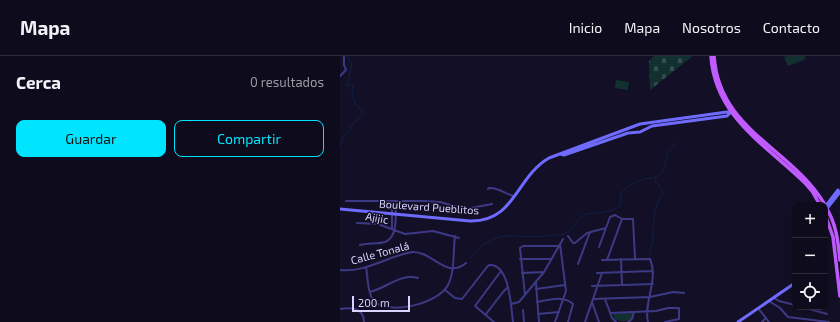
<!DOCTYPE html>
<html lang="es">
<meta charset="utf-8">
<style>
body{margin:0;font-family:"Exo 2",sans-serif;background:#1c1929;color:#f1f3f6}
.controls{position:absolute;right:12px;bottom:12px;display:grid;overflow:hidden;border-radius:8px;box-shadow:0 2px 10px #0003}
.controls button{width:36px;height:36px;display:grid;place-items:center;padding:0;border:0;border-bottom:1px solid #2e2b3b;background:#0e0b1c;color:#f1f3f6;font:20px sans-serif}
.scale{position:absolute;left:12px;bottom:10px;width:58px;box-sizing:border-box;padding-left:4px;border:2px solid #d9d4ff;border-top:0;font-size:11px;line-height:14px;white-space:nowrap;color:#d9d4ff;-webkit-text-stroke:3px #130f26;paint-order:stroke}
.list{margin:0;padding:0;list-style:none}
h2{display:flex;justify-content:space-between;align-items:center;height:52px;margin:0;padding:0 16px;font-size:17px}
h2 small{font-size:13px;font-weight:400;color:#9b9ba3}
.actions{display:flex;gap:8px;padding:12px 16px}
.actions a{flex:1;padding:9px 0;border:1px solid #00e5ff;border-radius:8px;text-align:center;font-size:14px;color:#00e5ff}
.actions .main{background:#00e5ff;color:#111}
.icon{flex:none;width:22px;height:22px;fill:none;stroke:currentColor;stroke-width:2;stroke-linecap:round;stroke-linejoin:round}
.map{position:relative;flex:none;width:500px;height:266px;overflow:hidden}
header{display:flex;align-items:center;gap:24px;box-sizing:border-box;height:56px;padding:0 20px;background:#0e0b1c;border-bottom:1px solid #2e2b3b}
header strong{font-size:19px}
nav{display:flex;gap:22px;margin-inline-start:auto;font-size:14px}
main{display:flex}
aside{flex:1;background:#0e0b1c}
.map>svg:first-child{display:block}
.cemetery{fill:url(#cemetery-stones)}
.green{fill:#12302f}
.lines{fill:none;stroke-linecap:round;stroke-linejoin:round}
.stream{stroke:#0c2248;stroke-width:1}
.street{stroke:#3d3a85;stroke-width:2}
.secondary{stroke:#6f6bff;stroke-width:3}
.primary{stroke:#c25bff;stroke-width:3.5}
.labels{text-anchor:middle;stroke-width:3;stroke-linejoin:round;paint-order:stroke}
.street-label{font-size:11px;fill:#d9d4ff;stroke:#130f26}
</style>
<header>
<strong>Mapa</strong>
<nav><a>Inicio</a><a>Mapa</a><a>Nosotros</a><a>Contacto</a></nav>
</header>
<main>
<aside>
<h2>Cerca<small>0 resultados</small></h2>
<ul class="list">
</ul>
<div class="actions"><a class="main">Guardar</a><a>Compartir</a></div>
</aside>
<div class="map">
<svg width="500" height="266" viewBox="0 0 500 266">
<defs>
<pattern id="cemetery-stones" width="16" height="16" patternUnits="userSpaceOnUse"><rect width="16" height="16" fill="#12302f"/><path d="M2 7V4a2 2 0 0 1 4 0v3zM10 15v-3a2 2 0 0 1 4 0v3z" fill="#344d4e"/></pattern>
</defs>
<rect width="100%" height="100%" fill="#130f26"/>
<!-- cemetery -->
<path class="cemetery" d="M314,0H353L310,34L309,5Z"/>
<!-- green -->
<path class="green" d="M448,0H465L466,3L448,10L444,1Z
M276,24L289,26L288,34L275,32Z
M293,256L292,264C285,266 280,266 274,263L273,257Z"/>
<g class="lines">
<!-- stream -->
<path class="stream" d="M0,91L3,80L10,75V71L20,61L23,57L22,54L14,47L15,44C10,39 13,34 13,29L7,30L12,7L10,6L7,0
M310,197C310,191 313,187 313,182C313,166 314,150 323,136L319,129L315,126L316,121
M130,202C159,167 175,186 212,179C215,179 221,179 224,178C233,174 236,164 244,159C248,157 252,158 256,157C265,156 273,155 280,150L281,137L291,128L305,123L316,121L323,115C327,104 326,92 338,87"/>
<!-- street -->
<path class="street" d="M0,20L6,14L4,9V0
M148,133L149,132C158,131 165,138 174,140
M6,145H84L100,146L121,152H131L152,148
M17,167L38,168L65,178L93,175L119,182
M52,173V145
M228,180L233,187H235L247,177L266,172
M20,189C28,187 38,188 45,186C59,181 55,157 56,145
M259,191L270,161L275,159L282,163H293L295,202
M180,203H211
M281,203L282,229
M262,204L310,203C319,224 303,248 308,266
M267,204L282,163
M238,208L250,176
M26,211C28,221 27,235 33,244C48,261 99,247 108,229C115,215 113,196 115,180
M0,214C25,217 48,200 72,196C93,195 106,224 126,207
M182,217L204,216
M257,217L312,215
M196,227L199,266
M252,230L313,228
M196,233L225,229
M105,234L115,242L122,243L147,211L149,209C170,207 171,252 173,266
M30,236C46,232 61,217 78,222
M185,239L180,192L183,190H218
M434,242L439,245L455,249
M253,243L310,241L333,236L344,237
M265,243L272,262L276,266
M429,245L440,252L448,261L489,266
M197,246C209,244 223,239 233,248L228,266
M252,246L259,266
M171,248L179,246L204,216L223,183
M462,251L487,258
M418,252L429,266
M0,253C11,251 24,252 24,266
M183,254L184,266
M270,257L316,255L328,252H339V263L325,266
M146,258L163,236L168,231
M198,258L219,256
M154,266L135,250L161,215
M215,266L226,235L220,188
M245,266L262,217
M288,266L292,263L294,256
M422,266L426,262"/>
<!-- secondary -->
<path class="secondary" d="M220,98L224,99L288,77L300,76L312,70L387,60L391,56
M485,151L498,134
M0,153L130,165C175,166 176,121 209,102L300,68L387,56H391
M485,155L500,136
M398,266L455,227"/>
<!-- primary -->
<path class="primary" d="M371,0C375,62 427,89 466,128L472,135L480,149
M374,0C379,75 452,92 485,149
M485,150C496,166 498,185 500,204
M485,158L493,181L500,240
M485,173L487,165"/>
</g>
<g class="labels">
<!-- street labels -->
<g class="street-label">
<text transform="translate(89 151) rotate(4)" y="4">Boulevard Pueblitos</text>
<text transform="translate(37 162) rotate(10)" y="4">Ajijic</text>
<text transform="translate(40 197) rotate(-15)" y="4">Calle Tonalá</text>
</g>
</g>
</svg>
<div class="controls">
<button>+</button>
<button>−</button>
<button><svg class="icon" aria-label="locate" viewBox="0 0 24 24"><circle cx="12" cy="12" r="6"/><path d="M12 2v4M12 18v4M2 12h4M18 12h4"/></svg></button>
</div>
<div class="scale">200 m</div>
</div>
</main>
